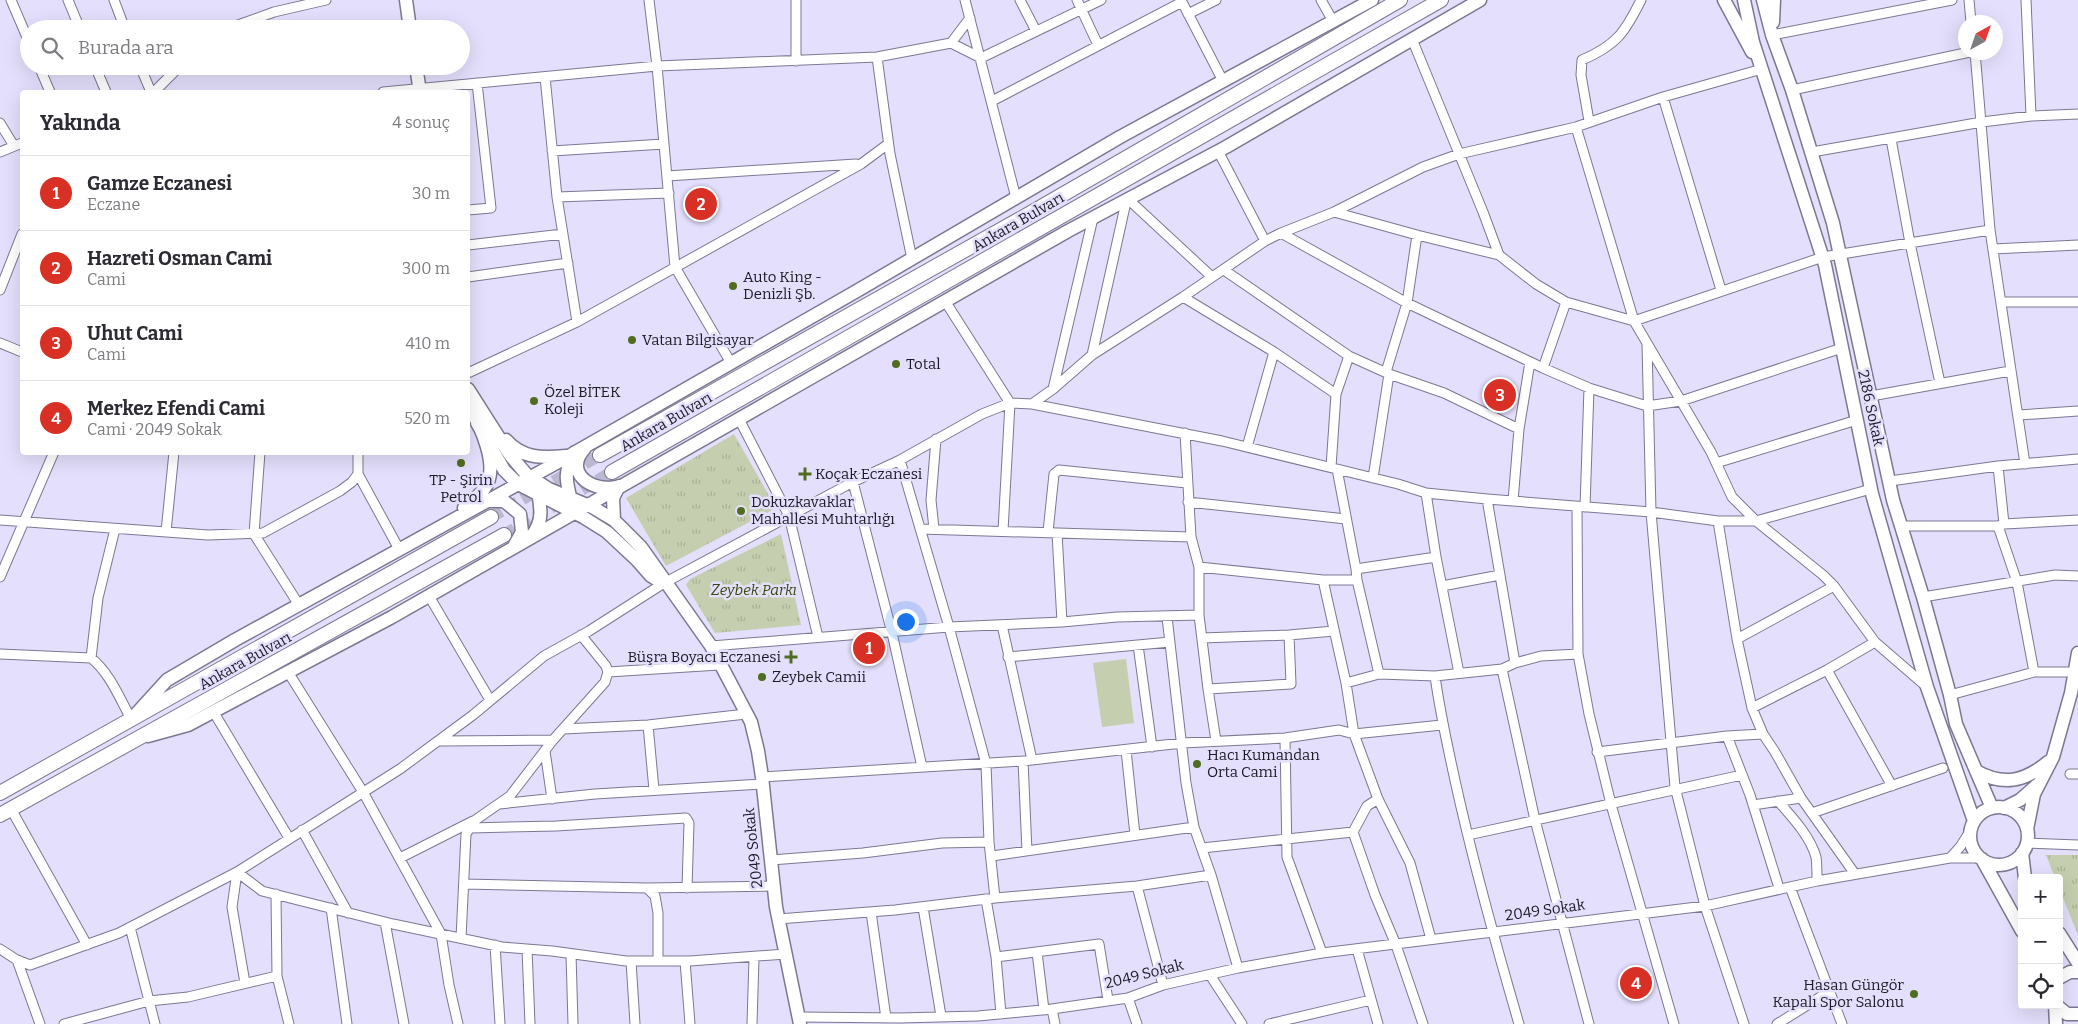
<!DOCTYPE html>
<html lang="tr">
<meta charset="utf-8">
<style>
body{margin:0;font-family:Bitter,serif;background:#f7f7f7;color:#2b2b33}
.controls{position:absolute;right:15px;bottom:15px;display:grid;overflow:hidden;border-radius:5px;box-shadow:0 5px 20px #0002}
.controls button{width:45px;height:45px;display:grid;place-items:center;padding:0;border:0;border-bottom:1px solid #e1e1e2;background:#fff;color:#2b2b33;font:25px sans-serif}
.compass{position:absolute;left:1958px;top:15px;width:45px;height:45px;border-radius:50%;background:#fff;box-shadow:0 5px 20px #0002;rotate:40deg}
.you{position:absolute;left:905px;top:621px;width:18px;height:18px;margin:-12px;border:4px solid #fff;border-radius:50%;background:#1a73e8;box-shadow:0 0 0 8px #1a73e833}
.badge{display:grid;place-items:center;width:32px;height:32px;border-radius:50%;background:#d93025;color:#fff;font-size:16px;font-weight:700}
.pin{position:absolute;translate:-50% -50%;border:2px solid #fff;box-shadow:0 1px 5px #0006}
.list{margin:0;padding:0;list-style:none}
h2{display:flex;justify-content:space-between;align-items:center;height:65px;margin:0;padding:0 20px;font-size:21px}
h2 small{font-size:16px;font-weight:400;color:#7c7c81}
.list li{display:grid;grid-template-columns:32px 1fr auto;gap:15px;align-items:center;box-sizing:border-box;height:75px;padding:0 20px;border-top:1px solid #e1e1e2}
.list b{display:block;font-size:19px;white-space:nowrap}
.list p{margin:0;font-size:16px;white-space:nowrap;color:#7c7c81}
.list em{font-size:16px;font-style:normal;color:#7c7c81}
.icon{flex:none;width:28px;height:28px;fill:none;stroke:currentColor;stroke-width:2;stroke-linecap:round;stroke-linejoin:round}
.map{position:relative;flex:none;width:2078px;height:1024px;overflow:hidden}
.search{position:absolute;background:#fff;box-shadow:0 5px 20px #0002;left:20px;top:20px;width:450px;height:55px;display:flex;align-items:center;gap:12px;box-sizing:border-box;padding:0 18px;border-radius:28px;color:#7c7c81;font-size:19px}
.panel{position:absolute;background:#fff;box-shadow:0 5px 20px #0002;left:20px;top:90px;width:450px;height:365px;border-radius:5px}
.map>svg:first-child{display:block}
.grass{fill:url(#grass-tufts)}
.garden{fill:#c5cfaf}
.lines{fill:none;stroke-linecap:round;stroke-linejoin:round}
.secondary-tunnel{stroke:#bbb8d1;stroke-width:12;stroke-dasharray:12 6;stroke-linecap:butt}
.street-casing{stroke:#7c7892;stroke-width:11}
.secondary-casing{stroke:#7c7892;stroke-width:15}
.primary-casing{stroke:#7c7892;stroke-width:16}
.street{stroke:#fff;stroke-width:9}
.secondary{stroke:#fff;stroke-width:12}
.primary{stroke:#fff;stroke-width:14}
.poi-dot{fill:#506c20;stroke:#e3dffc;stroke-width:2}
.labels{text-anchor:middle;stroke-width:5;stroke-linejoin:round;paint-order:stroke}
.street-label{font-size:15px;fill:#1c1b25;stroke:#e3dffc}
.poi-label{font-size:15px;fill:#1c1b25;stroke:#e3dffc;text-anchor:start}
.park-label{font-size:15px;font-style:italic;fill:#3a480a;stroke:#e3dffc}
</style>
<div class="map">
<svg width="2078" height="1024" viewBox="0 0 2078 1024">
<defs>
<pattern id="grass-tufts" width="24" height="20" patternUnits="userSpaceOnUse" patternTransform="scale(1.25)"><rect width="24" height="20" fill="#c5cfaf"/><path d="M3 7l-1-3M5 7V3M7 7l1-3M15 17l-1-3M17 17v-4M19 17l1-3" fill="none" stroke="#a9b196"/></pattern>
</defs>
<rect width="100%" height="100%" fill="#e3dffc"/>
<!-- grass -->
<path class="grass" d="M734,434L776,508L666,566L626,498Z
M781,534L801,625L715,633L686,585L690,579Z
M2046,855H2078V935L2059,888V878H2055Z"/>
<!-- garden -->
<path class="garden" d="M1126,659L1134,723L1102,727L1093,663Z"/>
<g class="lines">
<!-- secondary-tunnel -->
<path class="secondary-tunnel" d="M491,517L600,455
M504,535L612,472"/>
<defs>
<path id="street" d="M11,0L29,42
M68,0L80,29
M114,0L125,29
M649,0L657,66L675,267L731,363
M796,0V61
M965,0L1016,198
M1020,0L1036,31
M1077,0L1098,45
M1181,0L1223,81
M1321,0L1333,21
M1969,0L1971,22
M2026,0L2031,116
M1188,14L1216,0
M227,29L274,12L326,0
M1772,35L1952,0
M1412,39L1483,212L1499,255
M951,43L981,58L1101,0
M1975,52L1990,230L2025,464
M877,57L890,154L912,259
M39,66L50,92
M95,66L106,92
M140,66L151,92
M545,77L557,197L577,322
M1792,90L1970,52
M154,92L180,66
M383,92L657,66L877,57L951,43L970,18
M1663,97L1721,290
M992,101L1182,2
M1589,121L1581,75L1582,60C1617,45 1625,32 1641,0
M0,123L14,146
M1576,127L1634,321L1711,452L1732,497L1756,521L1871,489
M1891,139L1910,243L1940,383
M552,151L664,144
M1218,151L1265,241
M0,152L22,143
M1812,152L1982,122L2031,116L2078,114
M667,176L856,164
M557,197L669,193
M1129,200L1212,277
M468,210L491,208L477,83
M1334,212L1417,235L1499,255L1536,284L1566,302L1634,321L1823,257L1990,230
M1281,233L1407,303L1543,368L1589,388L1647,406L1681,401L1842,348
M468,245L563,234
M1993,249L2078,245
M1224,270L1349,356L1389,374L1444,393L1519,429
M468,277L568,263
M0,290L22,234
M1183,297L1274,352L1336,394
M945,301L1010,403L1003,531
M2002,302H2078
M0,343L22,352
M1647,344L1651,512L1675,787L1705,906L1744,1024
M1092,355L1126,202
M1543,368L1566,302
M1386,372L1407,303L1417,235
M468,373L577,322L861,164L888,144
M1053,389L1093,218
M1871,396L2010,371
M1032,404L1222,441L1398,484L1426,493L1487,499L1651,512L1718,521H1756L1823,575L1834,586L1875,642L1927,687
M2019,415L2078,411
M739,419L789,516L818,637
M1185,433L1191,537L1199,567V615L1208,689L1216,741
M1247,447L1274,352
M260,452L254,534L299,605
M1716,463L1857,420
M1998,466L2004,524
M1331,467L1336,394L1349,356
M1337,469L1356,569L1357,580L1379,674
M358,474L399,549
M1373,478L1389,374
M1890,481L1998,466L2078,459
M853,482L892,633L922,767
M1426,493L1436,557L1459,673
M1487,499L1515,663
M1513,501L1519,429L1530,362
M1188,502L1346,519
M1577,507L1578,654L1589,714L1612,808L1674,1024
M1585,507L1589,388
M0,520L208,535L263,533L340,491L352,482L358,474V452
M1718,521L1737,639L1752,708L1763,734L1775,752L1801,798L1855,874
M1901,526H1998L2004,524L2078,520
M1998,526L2017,582L2034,672
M920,529L1191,537
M934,529L931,500L936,439
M166,532L174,452
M1048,532L1054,474L1059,470L1187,483
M1057,533L1062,622
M1199,567L1323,580H1357
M1356,569L1436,557
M0,577L54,452
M1323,580L1346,683L1354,734L1378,799L1410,863L1431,939
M666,582L853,482L900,460L982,414L1010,403L1032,404L1053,389L1092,355L1183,297L1265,241L1281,233L1334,212L1423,167L1459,154L1576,127L1663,97L1762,69
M1442,586L1500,575
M429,596L490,700
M1923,597L2055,575L2078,576
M1167,617L1186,783L1194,827L1211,875L1238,968
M1002,625L1032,760
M1202,638L1289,635L1334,631
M1737,639L1834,586
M1138,645L1152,747
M711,646L949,627L1062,622L1117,617L1199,615
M0,654L91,658C110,673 120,699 131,719
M1008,657L1170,642
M91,658L98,598L115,529
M1502,669L1535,820L1589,1024
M1827,670L1892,786
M288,672L363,792L441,934L449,985L458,1024
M608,672L719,665
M1435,676C1441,720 1451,763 1461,807C1478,880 1498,952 1519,1024
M1346,683L1379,674L1435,676L1502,669L1515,663L1541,656L1578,654
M1208,689L1291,684L1289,635
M1950,695L2034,672H2075
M1752,708L1827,670L1875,642
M213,711L289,838
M648,725L654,790
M563,729L648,725L746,714
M1727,736L1750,795L1779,888
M1285,738L1287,857L1322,953
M439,741L553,740
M1126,750L1135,835
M545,751L552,799
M1597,752L1727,736L1763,734
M1023,761L1027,851
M2070,774H2078
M762,777L1023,761L1182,743L1285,738L1339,730L1354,734L1442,725
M1378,799L1367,806L1353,832L1375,895L1396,945L1423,1024
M1778,801C1792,817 1810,836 1816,857C1817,864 1817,873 1817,881
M499,804L595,794L762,784
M1753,805L1801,798
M11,809L87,945
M1812,813L1943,768
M470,828L556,826L686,818L689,823L687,888
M302,830L348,913
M1468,835L1742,775
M2026,843L2078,845
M1202,848L1353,832
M992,856L1194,827
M400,858L473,821
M1950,858L1960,847L1971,830
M771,860L863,853L942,843L989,842
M464,884L647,888L655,896L658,913V961
M1137,886L1163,985
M1790,887L1842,1024
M647,888L773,886
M276,894L277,976L289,1024
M995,898L1137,886L1211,875
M986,899L996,957L1001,1014
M923,907L941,1016
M331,908L347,1024
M871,912L886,1018
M778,919L895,910L995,898L989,842L986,764L949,627L900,460
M385,922L404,1024
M130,927L155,1024
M461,938L466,834L474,821L510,796L553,740L605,682L608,672L606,666L581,635
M495,945L500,1024
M0,949L17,960L30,965L119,933L237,872L262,891L393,924L502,947L552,951L626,961H690L786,954
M527,949L530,1024
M1357,949L1378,1024
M1037,952L1044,1010
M571,954L573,1024
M996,957L1099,944L1108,1000
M17,960L40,1024
M631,961L635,1024
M685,961L690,1024
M1210,975L1242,1024
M245,983L232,907L237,872L400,769L473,715L544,656L589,631L664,583
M1128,998L1137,1024
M1052,1009L1055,1024
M799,1017L900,1018L978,1016L1052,1009L1128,998L1163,985L1238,968L1322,953L1705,906L1817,881L1950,858H1981
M64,1024L149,1001L188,997L277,976
M752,1024L754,958
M1269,1024L1371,1000
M1777,1024L1830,991"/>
<path id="secondary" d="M406,0L410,29
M1724,0L1752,52
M1744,0L1753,42L1825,265L1872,494L1927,687L1974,821
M1763,0L1772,35L1792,90L1833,223L1893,500L1923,597L1950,695L1956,724L1992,808
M1773,22L1774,0
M416,66L420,92
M468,389L510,455L527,475L549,489L594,508L614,520L641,547L711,646L751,722L758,751L762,777L776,907L800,1024
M477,423L504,470L518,484L583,517L607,532L637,560L651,576L659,581
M506,440C523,459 542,458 566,456
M585,448C563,472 591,492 615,487
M489,501H504L520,514L522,532L513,548
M572,504C566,481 563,473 575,452
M464,508C471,502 479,496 484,489C501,468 480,425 468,405
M614,520L613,498L619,486
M531,537C538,528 542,519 540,507C540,501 538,496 539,490
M136,714L167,680L235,640L560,461L855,292L1120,137L1372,0
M148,736L188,725L392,617L1068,231L1226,147L1480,0
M1976,771C2003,786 2024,782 2048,762
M1970 836a29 29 0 1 1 58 0a29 29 0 1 1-58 0Z
M2004,808L2020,800L2037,785
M2027,829L2034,794L2053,757L2071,693L2078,653
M2022,853L2025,878
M1982,859L2022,931
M2059,933L2078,963
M2059,978L2070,972H2078
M2055,1005L2056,1024
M2056,1005L2067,1014H2078"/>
<path id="primary" d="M600,455L1029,214L1400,0
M612,472L1441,0
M0,793L491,517
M0,815L504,535"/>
</defs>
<!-- street casing -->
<use href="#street" class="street-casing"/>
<!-- secondary casing -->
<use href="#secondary" class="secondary-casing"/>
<!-- primary casing -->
<use href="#primary" class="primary-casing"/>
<!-- street -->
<use href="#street" class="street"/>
<!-- secondary -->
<use href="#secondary" class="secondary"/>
<!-- primary -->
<use href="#primary" class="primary"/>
</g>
<!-- markers -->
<g class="poi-dot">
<circle cx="733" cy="286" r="5"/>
<circle cx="632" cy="340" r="5"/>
<circle cx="896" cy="364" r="5"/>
<circle cx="534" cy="401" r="5"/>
<circle cx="461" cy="463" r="5"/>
<path d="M802.5 466.5h5v5h5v5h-5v5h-5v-5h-5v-5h5z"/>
<circle cx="741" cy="511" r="5"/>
<path d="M788.5 649.5h5v5h5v5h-5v5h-5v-5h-5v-5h5z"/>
<circle cx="762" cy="677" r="5"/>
<circle cx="1197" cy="764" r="5"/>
<circle cx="1914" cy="994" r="5"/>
</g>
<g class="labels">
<!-- street labels -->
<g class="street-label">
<text transform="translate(1018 222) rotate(-30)" y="5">Ankara Bulvarı</text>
<text transform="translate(1871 408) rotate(78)" y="5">2186 Sokak</text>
<text transform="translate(666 422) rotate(-30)" y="5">Ankara Bulvarı</text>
<text transform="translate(245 661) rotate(-29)" y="5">Ankara Bulvarı</text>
<text transform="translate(753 848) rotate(-96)" y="5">2049 Sokak</text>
<text transform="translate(1545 910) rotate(-8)" y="5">2049 Sokak</text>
<text transform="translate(1144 974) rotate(-14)" y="5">2049 Sokak</text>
</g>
<!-- poi labels -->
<g class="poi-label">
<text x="743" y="282">Auto King -<tspan x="743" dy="17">Denizli Şb.</tspan></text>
<text x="642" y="345">Vatan Bilgisayar</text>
<text x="906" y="369">Total</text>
<text x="544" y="397">Özel BİTEK<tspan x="544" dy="17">Koleji</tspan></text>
<text x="815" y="479">Koçak Eczanesi</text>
<text x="461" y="485" text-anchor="middle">TP - Şirin<tspan x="461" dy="17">Petrol</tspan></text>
<text x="751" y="507">Dokuzkavaklar<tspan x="751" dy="17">Mahallesi Muhtarlığı</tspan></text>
<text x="781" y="662" text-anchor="end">Büşra Boyacı Eczanesi</text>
<text x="772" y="682">Zeybek Camii</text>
<text x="1207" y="760">Hacı Kumandan<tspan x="1207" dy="17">Orta Cami</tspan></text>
<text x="1904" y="990" text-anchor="end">Hasan Güngör<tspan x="1904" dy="17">Kapalı Spor Salonu</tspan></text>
</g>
<!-- park labels -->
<g class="park-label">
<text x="754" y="595">Zeybek Parkı</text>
</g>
</g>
</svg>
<div class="controls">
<button>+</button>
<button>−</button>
<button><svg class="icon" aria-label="locate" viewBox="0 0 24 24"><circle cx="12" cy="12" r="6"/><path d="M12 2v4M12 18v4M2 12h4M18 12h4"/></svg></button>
</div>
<svg class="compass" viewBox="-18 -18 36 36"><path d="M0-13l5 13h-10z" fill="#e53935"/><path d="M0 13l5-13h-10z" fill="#7c7c81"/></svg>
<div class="you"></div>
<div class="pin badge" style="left:869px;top:648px">1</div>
<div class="pin badge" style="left:701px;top:204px">2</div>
<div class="pin badge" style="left:1500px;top:395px">3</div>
<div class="pin badge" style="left:1636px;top:983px">4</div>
<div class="search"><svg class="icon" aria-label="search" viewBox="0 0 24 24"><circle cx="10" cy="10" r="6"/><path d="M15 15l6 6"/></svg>Burada ara</div>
<section class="panel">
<h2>Yakında<small>4 sonuç</small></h2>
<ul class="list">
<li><span class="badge">1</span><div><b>Gamze Eczanesi</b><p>Eczane</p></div><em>30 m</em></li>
<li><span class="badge">2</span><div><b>Hazreti Osman Cami</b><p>Cami</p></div><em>300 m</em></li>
<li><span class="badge">3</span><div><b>Uhut Cami</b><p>Cami</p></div><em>410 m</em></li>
<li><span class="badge">4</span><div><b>Merkez Efendi Cami</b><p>Cami · 2049 Sokak</p></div><em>520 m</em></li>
</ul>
</section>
</div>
